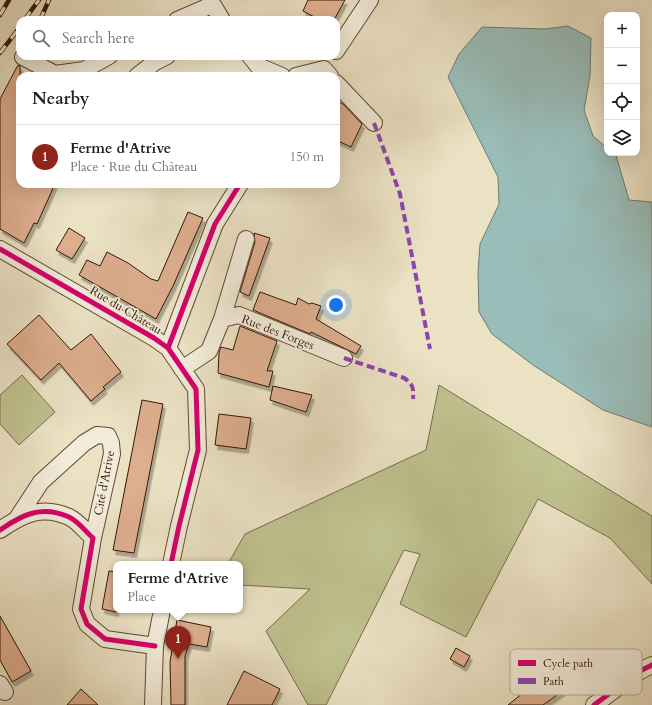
<!DOCTYPE html>
<meta charset="utf-8">
<style>
body{margin:0;font-family:Cardo,serif;background:#f2f2f2;color:#202124}
.controls{position:absolute;right:12px;top:12px;display:grid;overflow:hidden;border-radius:8px;box-shadow:0 4px 16px #0002}
.controls button{width:36px;height:36px;display:grid;place-items:center;padding:0;border:0;border-bottom:1px solid #e0e0e0;background:#fff;color:#202124;font:20px sans-serif}
.you{position:absolute;left:336px;top:305px;width:14px;height:14px;margin:-10px;border:3px solid #fff;border-radius:50%;background:#1a73e8;box-shadow:0 0 0 6px #1a73e833}
.badge{display:grid;place-items:center;width:26px;height:26px;border-radius:50%;background:#8f2418;color:#fff;font-size:13px;font-weight:700}
.pin{position:absolute;translate:-50% -33px;filter:drop-shadow(0 1px 2px #0008)}
.pin::after{content:'';position:absolute;top:21px;width:14px;height:12px;background:inherit;clip-path:polygon(0 0,100% 0,50% 100%)}
.popup{position:absolute;left:113px;top:561px;width:130px;height:52px;box-sizing:border-box;display:grid;place-content:center;border-radius:8px;background:#fff;filter:drop-shadow(0 1px 3px #0005);font-size:13px;white-space:nowrap;color:#757577}
.popup b{font-size:15px;color:#202124}
.popup::after{content:'';position:absolute;left:50%;top:100%;margin-left:-8px;border:8px solid transparent;border-top-color:#fff}
.list{margin:0;padding:0;list-style:none}
h2{display:flex;justify-content:space-between;align-items:center;height:52px;margin:0;padding:0 16px;font-size:17px}
h2 small{font-size:13px;font-weight:400;color:#757577}
.list li{display:grid;grid-template-columns:26px 1fr auto;gap:12px;align-items:center;box-sizing:border-box;height:64px;padding:0 16px;border-top:1px solid #e0e0e0}
.list b{display:block;font-size:15px;white-space:nowrap}
.list p{margin:0;font-size:13px;white-space:nowrap;color:#757577}
.list em{font-size:13px;font-style:normal;color:#757577}
.icon{flex:none;width:22px;height:22px;fill:none;stroke:currentColor;stroke-width:2;stroke-linecap:round;stroke-linejoin:round}
.map{position:relative;flex:none;width:652px;height:705px;overflow:hidden}
.search{position:absolute;background:#fff;box-shadow:0 4px 16px #0002;left:16px;top:16px;width:324px;height:44px;display:flex;align-items:center;gap:10px;box-sizing:border-box;padding:0 14px;border-radius:12px;color:#757577;font-size:15px}
.panel{position:absolute;background:#fff;box-shadow:0 4px 16px #0002;left:16px;top:72px;width:324px;height:116px;border-radius:12px}
.map>svg:first-child{display:block}
.green{fill:#bfc18f;stroke:#796c4c}
.water{fill:#99bdb9;stroke:#707a72}
.building{fill:#deaf8f;stroke:#331608;filter:url(#shadow)}
.lines{fill:none;stroke-linecap:round;stroke-linejoin:round}
.minor-casing{stroke:#614937;stroke-width:18}
.minor{stroke:#f2ecd9;stroke-width:16}
.rail-casing{stroke:#331608;stroke-width:4.5}
.rail{stroke:#f2ecd9;stroke-width:3;stroke-dasharray:9;stroke-linecap:butt}
.quiet{stroke:#8e44ad;stroke-width:4;stroke-dasharray:8 4;stroke-linecap:butt}
.cycleway-casing{stroke:#f2ecd9;stroke-width:8}
.cycleway{stroke:#d6006c;stroke-width:5}
.labels{text-anchor:middle;stroke-width:3.5;stroke-linejoin:round;paint-order:stroke}
.street-label{font-size:12px;fill:#331608;stroke:#f2ecd9}
.key{fill:#f2ecd9;stroke:#b9ac9a;stroke-width:1}
.key-label{font-size:11px;fill:#331608}
</style>
<div class="map">
<svg width="652" height="705" viewBox="0 0 652 705">
<defs>
<filter id="shadow"><feDropShadow dx="2.5" dy="4.5" stdDeviation="0" flood-color="#0004"/></filter>
</defs>
<rect width="100%" height="100%" fill="#ebe2c4"/>
<filter id="stains"><feTurbulence type="fractalNoise" baseFrequency=".005" numOctaves="4"/><feColorMatrix values="0 0 0 0 .2 0 0 0 0 .09 0 0 0 0 .02 0 0 0 .5 -.17"/></filter>
<radialGradient id="worn" r=".72"><stop offset=".6" stop-color="#630" stop-opacity="0"/><stop offset="1" stop-color="#630" stop-opacity=".3"/></radialGradient>
<!-- green -->
<path class="green" d="M22,375L55,412L19,445L0,424V395Z
M439,385L652,516V584L610,538L538,499L466,637L400,604L420,554L404,550L326,705H308L266,631L310,589L240,585V564H228L245,534L426,450Z"/>
<!-- water -->
<path class="water" d="M568,26L591,38L590,76L584,110L593,136L607,148V153H613L616,155L629,200L652,202V427L603,410L533,365L492,334L479,312L478,272L480,244L499,204L498,177L448,77L459,54L482,27L545,29Z"/>
<!-- building -->
<path class="building" d="M308,0H345L334,20H320L303,11Z
M18,65L20,66V184H55L37,224L34,223L24,243L0,229V99Z
M336,101L343,104L362,124L351,147L336,140Z
M188,212L203,218L173,286L156,319L79,275L87,260L100,266L107,252L128,263L151,279L158,281Z
M69,228L85,238L72,259L56,250Z
M254,233L270,238L249,296L240,292L255,242Z
M260,292L296,305L298,298L309,304L312,303L321,306L316,319L361,346L356,354L311,332L310,334L253,310Z
M39,315L71,350L91,334L121,372L103,387L105,389L91,401L59,363L41,380L7,344Z
M240,326L277,341L267,371H273L269,387L218,373L219,353L221,347L233,350Z
M273,386L312,395L306,412L270,400Z
M142,400L163,404L134,553L113,550Z
M219,414L251,418L246,449L215,445Z
M109,571L116,572V612L102,609Z
M0,616L31,671L12,682L0,660Z
M177,620L211,627L207,647L189,644L185,656V705H171L170,662Z
M456,648L470,656L464,667L450,659Z
M591,656L598,666L543,705H508L538,681L532,675L551,658L565,674Z
M244,671L280,689L272,705H227Z
M81,689L98,705H67Z"/>
<g class="lines">
<defs>
<path id="minor" d="M210,0L222,20
M177,20L212,5
M336,51L370,0
M250,56L258,66L282,76
M23,57L55,74L84,70L109,56
M137,76L155,62L167,56
M296,76L324,69L330,76
M336,83L374,123
M0,249L154,338L168,348L196,389L198,450L179,526L171,564
M222,319L239,315L344,358
M168,348L215,224L240,184
M182,369L209,351L222,319L246,239
M18,517L41,482L84,443L97,435L108,436L111,443L112,454L93,538
M0,530C23,514 42,505 69,517C78,521 86,532 93,538L81,609L87,624L105,639L155,646
M0,684L5,692
M153,705L155,646L162,610
M594,705L640,671L652,665"/>
</defs>
<!-- minor casing -->
<use href="#minor" class="minor-casing"/>
<!-- minor -->
<use href="#minor" class="minor"/>
<defs>
<path id="rail" d="M0,15L9,0
M25,19L39,0
M40,20L49,0
M0,53L20,27"/>
</defs>
<!-- rail casing -->
<use href="#rail" class="rail-casing"/>
<!-- rail -->
<use href="#rail" class="rail"/>
<!-- quiet -->
<path class="quiet" d="M374,123L400,194L430,349
M344,358L404,378C413,384 414,388 413,399"/>
<defs>
<path id="cycleway" d="M0,249L154,338L168,348L196,389L198,450L179,526L171,564
M168,348L215,224L240,184
M0,530C23,514 42,505 69,517C78,521 86,532 93,538L81,609L87,624L105,639L155,646
M594,705L640,671L652,665"/>
</defs>
<!-- cycleway casing -->
<use href="#cycleway" class="cycleway-casing"/>
<!-- cycleway -->
<use href="#cycleway" class="cycleway"/>
</g>
<g class="labels">
<!-- street labels -->
<g class="street-label">
<text transform="translate(126 310) rotate(31)" y="4">Rue du Château</text>
<text transform="translate(278 332) rotate(21)" y="4">Rue des Forges</text>
<text transform="translate(104 483) rotate(-79)" y="4">Cité d'Atrive</text>
</g>
</g>
<!-- legend -->
<rect x="510" y="649" width="132" height="46" rx="6" class="key"/>
<rect x="518" y="660" width="18" height="6" fill="#d6006c"/>
<rect x="518" y="678" width="18" height="6" fill="#8e44ad"/>
<g class="key-label">
<text x="543" y="667">Cycle path</text>
<text x="543" y="685">Path</text>
</g>
<rect width="100%" height="100%" filter="url(#stains)"/>
<rect width="100%" height="100%" fill="url(#worn)"/>
</svg>
<div class="controls">
<button>+</button>
<button>−</button>
<button><svg class="icon" aria-label="locate" viewBox="0 0 24 24"><circle cx="12" cy="12" r="6"/><path d="M12 2v4M12 18v4M2 12h4M18 12h4"/></svg></button>
<button><svg class="icon" aria-label="layers" viewBox="0 0 24 24"><path d="M12 4l9 5-9 5-9-5zM3 14l9 5 9-5"/></svg></button>
</div>
<div class="you"></div>
<div class="pin badge" style="left:178px;top:659px">1</div>
<div class="popup"><b>Ferme d'Atrive</b>Place</div>
<div class="search"><svg class="icon" aria-label="search" viewBox="0 0 24 24"><circle cx="10" cy="10" r="6"/><path d="M15 15l6 6"/></svg>Search here</div>
<section class="panel">
<h2>Nearby<small></small></h2>
<ul class="list">
<li><span class="badge">1</span><div><b>Ferme d'Atrive</b><p>Place · Rue du Château</p></div><em>150 m</em></li>
</ul>
</section>
</div>
